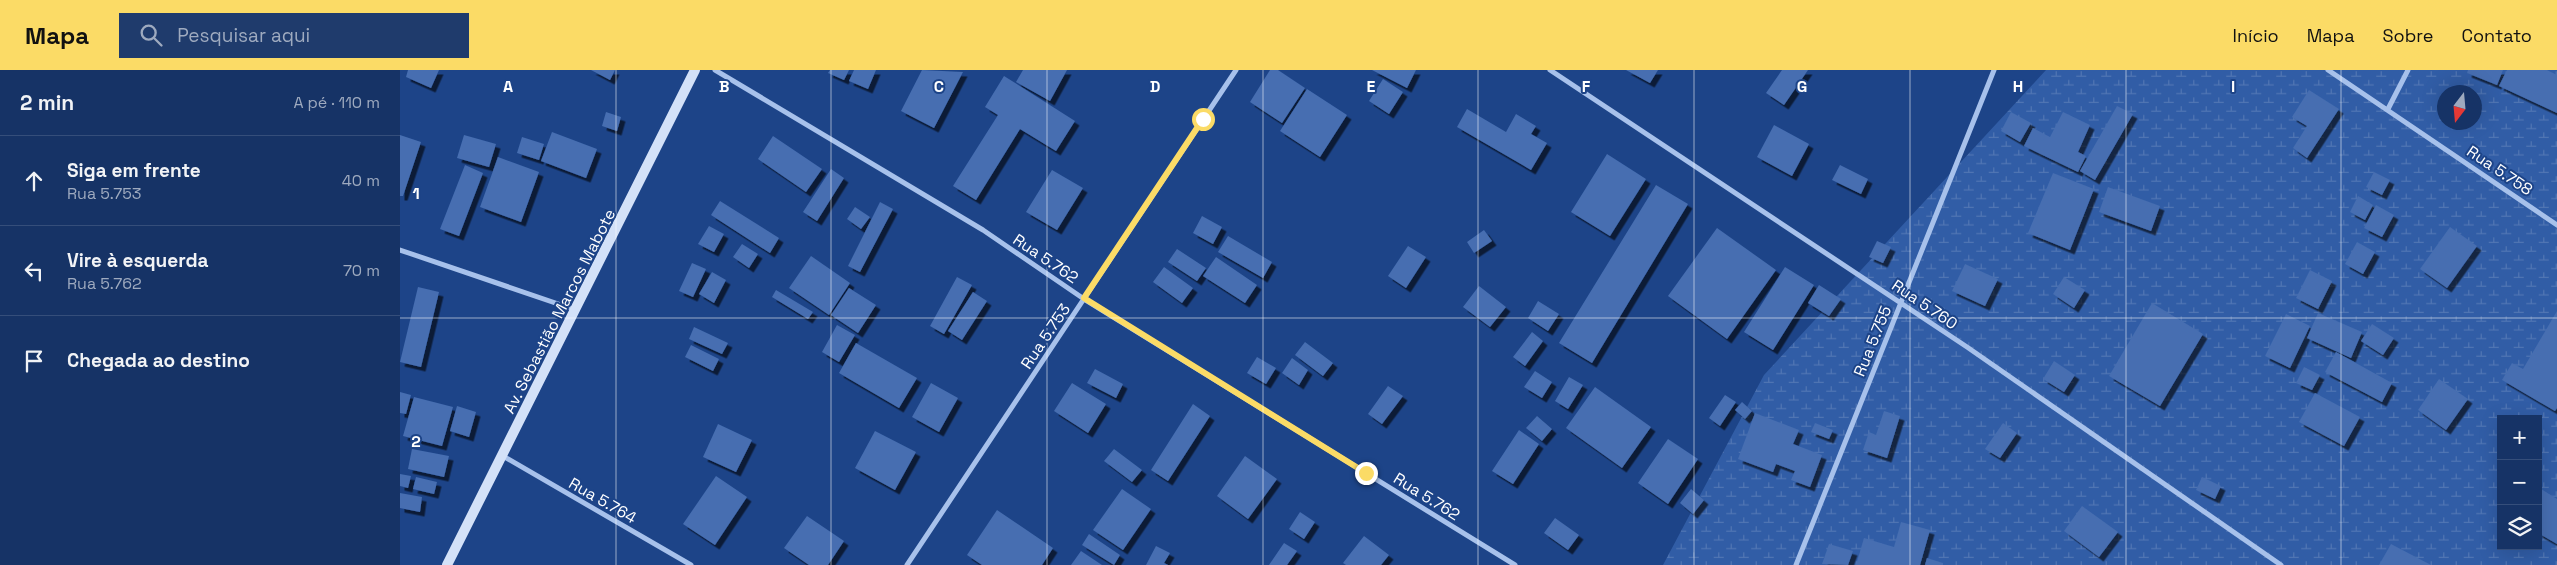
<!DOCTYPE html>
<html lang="pt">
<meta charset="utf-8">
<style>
body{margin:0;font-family:"Space Grotesk",sans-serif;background:#1f3b6c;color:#f1f3f6}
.controls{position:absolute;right:15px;bottom:15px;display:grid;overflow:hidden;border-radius:0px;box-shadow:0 5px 20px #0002}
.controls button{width:45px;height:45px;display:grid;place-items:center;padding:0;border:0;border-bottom:1px solid #354e7a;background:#163366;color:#f1f3f6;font:25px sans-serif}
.compass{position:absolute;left:2037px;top:15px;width:45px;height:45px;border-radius:50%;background:#163366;box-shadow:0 5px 20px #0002;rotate:196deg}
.stop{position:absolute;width:15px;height:15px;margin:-11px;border:4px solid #fbdb66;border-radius:50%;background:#fff}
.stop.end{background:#fbdb66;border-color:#fff;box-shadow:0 1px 5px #0008}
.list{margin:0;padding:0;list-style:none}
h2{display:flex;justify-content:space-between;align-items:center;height:65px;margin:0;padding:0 20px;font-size:21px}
h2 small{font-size:16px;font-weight:400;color:#9eaabf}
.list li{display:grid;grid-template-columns:32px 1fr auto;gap:15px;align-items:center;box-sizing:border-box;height:90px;padding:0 20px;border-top:1px solid #354e7a}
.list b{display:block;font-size:19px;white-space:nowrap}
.list p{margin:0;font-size:16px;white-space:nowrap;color:#9eaabf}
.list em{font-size:16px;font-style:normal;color:#9eaabf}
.icon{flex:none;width:28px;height:28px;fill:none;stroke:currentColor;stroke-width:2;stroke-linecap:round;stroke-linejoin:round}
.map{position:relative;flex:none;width:2157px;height:495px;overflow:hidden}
header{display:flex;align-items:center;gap:30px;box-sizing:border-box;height:70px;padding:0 25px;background:#fbdb66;color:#111}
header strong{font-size:24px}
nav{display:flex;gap:28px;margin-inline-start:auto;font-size:18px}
.search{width:350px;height:45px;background:#1f3b6c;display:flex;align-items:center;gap:12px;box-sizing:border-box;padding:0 18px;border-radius:0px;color:#9eaabf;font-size:19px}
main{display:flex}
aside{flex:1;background:#163366}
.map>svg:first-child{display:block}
.wetland{fill:url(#wetland-marsh);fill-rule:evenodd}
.building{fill:#466eb1;filter:url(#shadow)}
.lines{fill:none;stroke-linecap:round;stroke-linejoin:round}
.street{stroke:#a7c1eb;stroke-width:5}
.secondary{stroke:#d3e1f8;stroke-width:10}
.route{stroke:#fbdb66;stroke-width:6}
.grid{fill:none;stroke:#fff;stroke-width:1;stroke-opacity:0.55}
.labels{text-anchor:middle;stroke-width:4;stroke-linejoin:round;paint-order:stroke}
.street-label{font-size:16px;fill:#fff;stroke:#1d4488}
.grid-label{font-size:16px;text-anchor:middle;font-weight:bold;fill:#fff;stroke:#1d4488;stroke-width:4;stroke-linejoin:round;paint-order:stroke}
</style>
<header>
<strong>Mapa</strong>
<div class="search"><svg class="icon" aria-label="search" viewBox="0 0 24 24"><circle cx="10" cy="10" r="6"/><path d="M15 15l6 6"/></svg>Pesquisar aqui</div>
<nav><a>Início</a><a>Mapa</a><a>Sobre</a><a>Contato</a></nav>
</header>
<main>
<aside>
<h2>2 min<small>A pé · 110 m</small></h2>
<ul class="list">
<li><svg class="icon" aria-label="ahead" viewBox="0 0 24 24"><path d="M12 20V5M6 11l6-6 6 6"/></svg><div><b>Siga em frente</b><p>Rua 5.753</p></div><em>40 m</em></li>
<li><svg class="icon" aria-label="left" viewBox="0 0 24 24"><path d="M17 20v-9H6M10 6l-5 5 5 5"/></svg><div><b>Vire à esquerda</b><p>Rua 5.762</p></div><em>70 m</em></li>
<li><svg class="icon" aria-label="arrive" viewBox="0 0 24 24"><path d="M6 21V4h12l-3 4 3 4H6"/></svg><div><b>Chegada ao destino</b></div></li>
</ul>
</aside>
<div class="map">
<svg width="2157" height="495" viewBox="0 0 2157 495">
<defs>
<pattern id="wetland-marsh" width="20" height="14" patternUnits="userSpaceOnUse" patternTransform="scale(1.25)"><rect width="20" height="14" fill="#315da6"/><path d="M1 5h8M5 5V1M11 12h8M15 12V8" fill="none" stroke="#5075b3"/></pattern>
<filter id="shadow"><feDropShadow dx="4.5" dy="4.5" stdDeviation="0" flood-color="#0009"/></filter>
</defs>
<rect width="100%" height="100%" fill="#1d4488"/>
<!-- wetland -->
<path class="wetland" d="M1646,0H2157V495H1263L1364,305ZM2044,22H2074V52H2044ZM2101,349H2138V476H2101Z"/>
<!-- building -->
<path class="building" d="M8,0H39L31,18L6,7Z
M191,0H215L210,10Z
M430,0H449L444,10L428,3Z
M454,0H476L468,19L449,11Z
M522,0L563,2L534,58L501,41Z
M623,0H667L650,31L616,12Z
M870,0H878L905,18L882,53L850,32Z
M972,0H1016L1007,18Z
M1226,0H1258L1250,13Z
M1382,0H1408L1384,35L1366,23Z
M2068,0H2103L2097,15L2067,3Z
M2107,0H2147L2157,5V43L2099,16Z
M604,6L675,51L656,81L620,59L576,130L553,116L598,45L585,37Z
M983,9L1003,22L989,44L969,31Z
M907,19L947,45L920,87L880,61Z
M1909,20L1939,39L1907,88L1893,78L1907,56L1892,47Z
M1717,36L1733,44L1695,110L1680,101Z
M1067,39L1106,62L1116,44L1136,56L1131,64L1147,73L1131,100L1057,57Z
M206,42L221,47L217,61L202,56Z
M1611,42L1631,53L1620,72L1601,61Z
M1663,42L1690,55L1678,82L1686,86L1678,102L1624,76L1633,58L1650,67Z
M1374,55L1409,74L1392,106L1357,87Z
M152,62L197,79L186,108L141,91Z
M0,65L21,72L3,126H0Z
M64,65L96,74L89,97L57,88Z
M373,66L422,99L406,122L358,89Z
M122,67L144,74L139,90L117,83Z
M1207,84L1246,109L1210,166L1171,142Z
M98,87L139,102L121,152L80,137Z
M65,95L83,103L59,166L40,159Z
M1440,95L1468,109L1461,124L1432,110Z
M431,99L444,108L417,151L403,142Z
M652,100L683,118L657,160L626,142Z
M1974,102L1990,110L1982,125L1966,117Z
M1653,103L1694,119L1670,180L1628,163Z
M1256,115L1288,134L1192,293L1159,273Z
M1708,117L1760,136L1751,161L1699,142Z
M1958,126L1973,135L1965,150L1950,142Z
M320,131L379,168L370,183L311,145Z
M480,132L493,139L460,202L448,196Z
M1976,135L1994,145L1982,167L1964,158Z
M455,137L470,147L461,159L447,149Z
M802,146L822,157L813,174L793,163Z
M309,156L324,164L314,182L298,174Z
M2050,157L2077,176L2047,218L2020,199Z
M1317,158L1376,200L1327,269L1268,226Z
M1084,160L1092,171L1074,183L1067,172Z
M828,166L872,192L863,208L818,182Z
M1477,171L1491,177L1483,193L1469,187Z
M1957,172L1975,182L1963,204L1945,194Z
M342,174L358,184L349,198L333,187Z
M1008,176L1026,187L1006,218L988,206Z
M777,179L806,198L797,211L768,192Z
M411,186L450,213L429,245L389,218Z
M816,187L857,215L845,233L803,206Z
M292,193L306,199L293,227L279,221Z
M1565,194L1598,209L1585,236L1552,221Z
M764,197L793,218L782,233L753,212Z
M1385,197L1414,215L1373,280L1344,262Z
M1910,200L1932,211L1918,239L1896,228Z
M312,202L326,210L314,233L299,224Z
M557,207L572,215L544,264L530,256Z
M1664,207L1685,220L1674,238L1653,224Z
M1419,215L1441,229L1429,246L1408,233Z
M1079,216L1106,237L1090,257L1063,237Z
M18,217L39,222L21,297L0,292Z
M449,218L476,235L458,263L431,245Z
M376,220L413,242L408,249L372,227Z
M573,222L587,231L562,270L548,261Z
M1138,231L1159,244L1148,261L1128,248Z
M1752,233L1803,264L1760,336L1709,306Z
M2157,241V338L2155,341L2102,310L2112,293L2123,299Z
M1918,243L1962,262L1951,288L1907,268Z
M1886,244L1910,256L1890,298L1865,286Z
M1972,254L1994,268L1983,285L1961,271Z
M437,255L455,265L439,292L422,282Z
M294,257L328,273L322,284L289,269Z
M1132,262L1143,271L1125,296L1113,287Z
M905,272L933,293L923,306L895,285Z
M456,273L517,308L499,338L439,303Z
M291,275L319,289L313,301L285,287Z
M1936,282L1992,313L1982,332L1925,302Z
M857,287L876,298L866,314L847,303Z
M892,288L908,300L899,315L882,303Z
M1654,291L1675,305L1664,322L1643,309Z
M1904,297L1920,305L1912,320L1896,313Z
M695,299L723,314L716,328L687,313Z
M1135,301L1152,312L1142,328L1124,317Z
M1169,307L1183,315L1168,339L1155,331Z
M2039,309L2068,329L2046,360L2018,340Z
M531,313L558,328L539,362L512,347Z
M672,313L706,334L688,363L654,341Z
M988,316L1003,326L982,354L968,344Z
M1195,317L1251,357L1222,398L1166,358Z
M0,322L11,325L6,344L0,343Z
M1915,323L1960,347L1944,376L1899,352Z
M1325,325L1336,332L1320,356L1309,348Z
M14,327L53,337L42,376L3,366Z
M1342,332L1352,341L1345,349L1335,340Z
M793,334L810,346L768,411L751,400Z
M57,336L76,342L69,367L50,361Z
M1484,341L1500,346L1487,388L1463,380L1469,362L1476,365Z
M1355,343L1399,360L1393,374L1422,385L1410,417L1391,410L1395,401L1376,394L1373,402L1338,389Z
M1137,346L1152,359L1142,371L1126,358Z
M1415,353L1433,360L1429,369L1411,362Z
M1603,353L1617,363L1600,388L1585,379Z
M318,354L352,370L336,402L303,387Z
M1119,360L1139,374L1113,414L1092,401Z
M475,361L516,382L495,420L455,398Z
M1268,369L1298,389L1268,434L1238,413Z
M12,379L49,386L44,407L8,399Z
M714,379L742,400L732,412L704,391Z
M845,386L877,409L848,449L817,426Z
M0,404L11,406L8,418L0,416Z
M316,406L347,427L315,475L283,454Z
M16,407L37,412L34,424L13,419Z
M1802,407L1821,416L1815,429L1796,420Z
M2138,417L2157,429V474L2138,463Z
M722,419L751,439L723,480L693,460Z
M1291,419L1304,430L1293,444L1280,433Z
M0,423L22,427L20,442L0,438Z
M1682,436L1718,462L1699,487L1664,461Z
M597,440L653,478L642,495H582L567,485Z
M900,442L915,452L904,469L889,459Z
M407,446L444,471L428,495H409L384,478Z
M1155,448L1179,465L1168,480L1144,463Z
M1501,452L1530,460L1520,495H1456L1464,468L1494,477Z
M689,464L720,485L714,495L682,475Z
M964,466L989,485L981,495H946L943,493Z
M884,473L897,481L887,495H869Z
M1429,474L1453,481L1448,495L1422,494Z
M1991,474L2031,495H1979Z
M756,476L770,483L764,493L768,495H746Z
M681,481L702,495H671Z
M1527,488L1543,493V495H1525Z"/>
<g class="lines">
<!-- street -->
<path class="street" d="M315,0L583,160L684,229L1115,495
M1150,0L1567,277L1881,495
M1928,0L2157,155
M1988,39L2008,0
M0,180L176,240
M103,386L291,495
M507,495L836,0
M1396,495L1594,0"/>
<!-- secondary -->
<path class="secondary" d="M47,495L295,0"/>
</g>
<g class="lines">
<!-- route -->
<path class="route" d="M803,49L684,228L966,403"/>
</g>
<!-- grid -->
<path class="grid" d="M216,0V495M431,0V495M647,0V495M863,0V495M1078,0V495M1294,0V495M1510,0V495M1726,0V495M1941,0V495M0,248H2157"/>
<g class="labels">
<!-- street labels -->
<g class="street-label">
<text transform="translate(2100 100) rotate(34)" y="6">Rua 5.758</text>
<text transform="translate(646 188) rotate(34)" y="6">Rua 5.762</text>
<text transform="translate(1525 234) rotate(34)" y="6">Rua 5.760</text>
<text transform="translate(159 241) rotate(-63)" y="6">Av. Sebastião Marcos Mabote</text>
<text transform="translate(645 266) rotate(-56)" y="6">Rua 5.753</text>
<text transform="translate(1472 271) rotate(-68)" y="6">Rua 5.755</text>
<text transform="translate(1027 426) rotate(32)" y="6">Rua 5.762</text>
<text transform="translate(203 430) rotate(30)" y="6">Rua 5.764</text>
</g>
</g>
<g class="grid-label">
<text x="108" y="22">A</text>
<text x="324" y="22">B</text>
<text x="539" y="22">C</text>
<text x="755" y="22">D</text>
<text x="971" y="22">E</text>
<text x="1186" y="22">F</text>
<text x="1402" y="22">G</text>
<text x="1618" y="22">H</text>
<text x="1833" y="22">I</text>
<text x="16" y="129">1</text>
<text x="16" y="377">2</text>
</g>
</svg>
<div class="controls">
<button>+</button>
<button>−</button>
<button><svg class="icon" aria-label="layers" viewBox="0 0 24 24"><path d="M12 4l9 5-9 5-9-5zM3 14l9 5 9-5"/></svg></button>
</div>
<svg class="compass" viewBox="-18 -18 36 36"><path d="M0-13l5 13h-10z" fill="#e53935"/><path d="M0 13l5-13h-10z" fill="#9eaabf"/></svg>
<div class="stop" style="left:803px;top:49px"></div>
<div class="stop end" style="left:966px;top:403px"></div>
</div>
</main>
